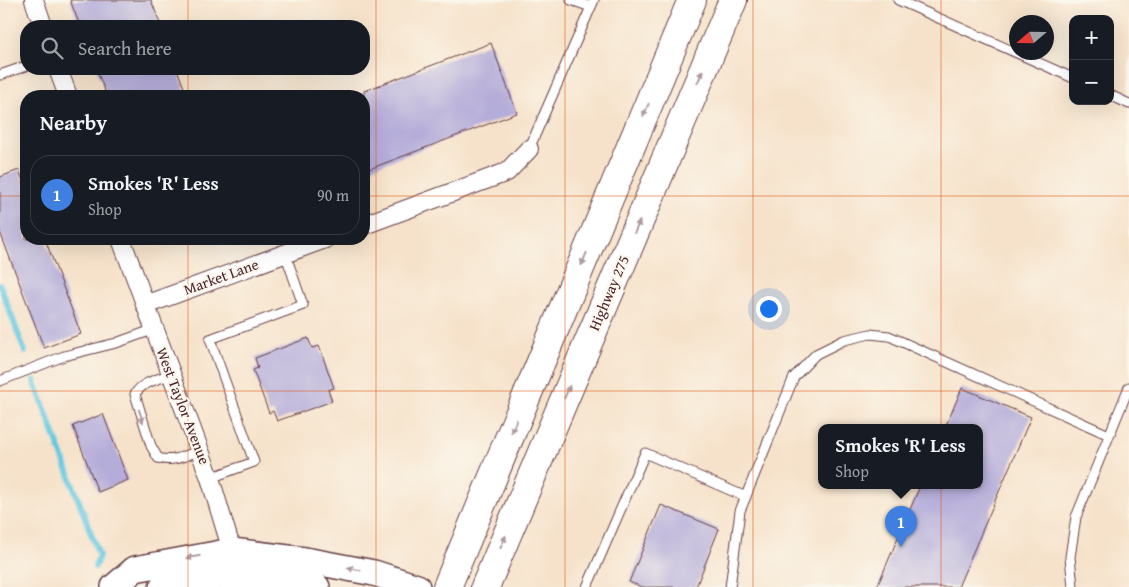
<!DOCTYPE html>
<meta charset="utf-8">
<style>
body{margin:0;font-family:"Gentium Book Plus",serif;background:#242831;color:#f1f3f6}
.controls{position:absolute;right:15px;top:15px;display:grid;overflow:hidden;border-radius:10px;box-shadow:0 5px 20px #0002}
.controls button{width:45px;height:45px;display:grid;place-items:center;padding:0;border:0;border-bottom:1px solid #363941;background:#171b24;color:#f1f3f6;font:25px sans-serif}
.compass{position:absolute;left:1009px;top:15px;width:45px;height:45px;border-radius:50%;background:#171b24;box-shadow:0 5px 20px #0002;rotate:250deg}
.you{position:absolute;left:768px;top:308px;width:18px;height:18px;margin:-12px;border:4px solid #fff;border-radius:50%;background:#1a73e8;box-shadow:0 0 0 8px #1a73e833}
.badge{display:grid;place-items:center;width:32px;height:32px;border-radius:50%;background:#d690ce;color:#fff;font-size:16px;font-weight:700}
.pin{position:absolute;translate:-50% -41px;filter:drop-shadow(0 1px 2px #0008)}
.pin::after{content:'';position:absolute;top:26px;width:18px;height:15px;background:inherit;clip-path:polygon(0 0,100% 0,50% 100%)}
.popup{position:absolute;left:818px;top:424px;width:165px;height:65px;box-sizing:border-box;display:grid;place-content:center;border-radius:10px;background:#171b24;filter:drop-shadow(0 1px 4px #0005);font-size:16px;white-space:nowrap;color:#9ea1a6}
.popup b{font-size:19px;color:#f1f3f6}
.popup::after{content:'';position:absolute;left:50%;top:100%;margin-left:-10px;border:10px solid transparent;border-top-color:#171b24}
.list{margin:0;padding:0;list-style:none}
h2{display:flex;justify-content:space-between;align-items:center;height:65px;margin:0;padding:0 20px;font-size:21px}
h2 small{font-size:16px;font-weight:400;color:#9ea1a6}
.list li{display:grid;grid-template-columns:32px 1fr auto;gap:15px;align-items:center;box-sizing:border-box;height:80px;margin:0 10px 10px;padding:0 10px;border:1px solid #363941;border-radius:20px}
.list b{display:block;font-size:19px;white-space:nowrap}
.list p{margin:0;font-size:16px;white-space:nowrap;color:#9ea1a6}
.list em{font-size:16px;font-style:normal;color:#9ea1a6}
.icon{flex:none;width:28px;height:28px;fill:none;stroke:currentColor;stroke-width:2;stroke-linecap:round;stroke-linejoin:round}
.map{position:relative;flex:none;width:1129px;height:587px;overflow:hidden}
.search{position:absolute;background:#171b24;box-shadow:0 5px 20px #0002;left:20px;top:20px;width:350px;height:55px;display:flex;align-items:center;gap:12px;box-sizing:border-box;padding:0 18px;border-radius:20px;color:#9ea1a6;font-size:19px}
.panel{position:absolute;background:#171b24;box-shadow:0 5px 20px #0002;left:20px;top:90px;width:350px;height:155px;border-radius:20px}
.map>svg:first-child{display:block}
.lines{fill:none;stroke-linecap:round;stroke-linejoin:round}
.stream{stroke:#62c7e0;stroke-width:6}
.building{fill:#b5add9}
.lane-casing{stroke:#643c43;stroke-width:11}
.street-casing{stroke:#643c43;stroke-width:20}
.secondary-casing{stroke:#643c43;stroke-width:28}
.highway-casing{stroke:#643c43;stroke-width:30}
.lane{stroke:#fff;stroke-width:9}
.street{stroke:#fff;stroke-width:18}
.secondary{stroke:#fff;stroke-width:25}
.highway{stroke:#fff;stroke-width:28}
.oneway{fill:#ae9aa0}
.grid{fill:none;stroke:#e0560e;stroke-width:1;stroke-opacity:0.55}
.labels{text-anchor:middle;stroke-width:4.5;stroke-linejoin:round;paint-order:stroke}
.street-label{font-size:15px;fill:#4a1f2b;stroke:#fbf7ec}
</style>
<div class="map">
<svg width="1129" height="587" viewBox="0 0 1129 587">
<rect width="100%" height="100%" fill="#fbf7ec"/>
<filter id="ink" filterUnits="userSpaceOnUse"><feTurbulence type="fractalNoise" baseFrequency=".02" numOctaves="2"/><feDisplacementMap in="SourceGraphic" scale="10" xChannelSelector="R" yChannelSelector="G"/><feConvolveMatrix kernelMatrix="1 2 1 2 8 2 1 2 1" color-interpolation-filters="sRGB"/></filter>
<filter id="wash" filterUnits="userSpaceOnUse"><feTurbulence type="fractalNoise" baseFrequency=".0096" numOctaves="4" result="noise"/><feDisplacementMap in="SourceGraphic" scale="20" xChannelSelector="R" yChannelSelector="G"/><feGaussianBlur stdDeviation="1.12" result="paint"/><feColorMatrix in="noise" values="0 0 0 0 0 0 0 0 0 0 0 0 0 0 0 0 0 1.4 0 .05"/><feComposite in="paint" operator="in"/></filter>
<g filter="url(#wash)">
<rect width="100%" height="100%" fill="#f6e2ca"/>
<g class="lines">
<!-- stream -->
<path class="stream" d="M0,285L25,352
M34,380L99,555L95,567"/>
</g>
<g id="blocks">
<!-- building -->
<path class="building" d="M70,0H151L161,26H80Z
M491,43L517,113L364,171V91Z
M96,69H177L187,96H107Z
M19,170L26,189V239H45L81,334L44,348L0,232V177Z
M308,338L312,348L319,346L334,388L328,390L332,401L277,421L273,411L269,413L253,370L258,368L255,358Z
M962,388L1031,417L958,587H877L920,486H980V428H945Z
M103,414L128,480L98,492L73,426Z
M661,505L719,529L696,587H642L629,582Z"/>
</g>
</g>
<g filter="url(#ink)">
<use href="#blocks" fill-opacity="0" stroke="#643c43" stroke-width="1"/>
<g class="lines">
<defs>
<path id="lane" d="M571,0L591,7
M898,0L1073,78
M0,75L26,66
M1110,95L1129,104
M529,149L594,0
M172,374C159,379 142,382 135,394L151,446L158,458C173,463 187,455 200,450
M0,381L64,356L116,343L155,329
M210,478L254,462L210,339L303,305L285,253
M587,587L645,453L746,497
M730,587L740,511L794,377L816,354L844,340L870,334L889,336L1109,435
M1073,587L1070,557L1076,517L1129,387"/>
<path id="street" d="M34,0L43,26
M58,69L68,96
M364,225L507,172L529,149
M121,239L210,478L232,551V563
M145,305L325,239"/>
<path id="secondary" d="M114,587L135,569L232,551L305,560L374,573L417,587
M162,587C220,572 259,575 317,587"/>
<path id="highway" d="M447,587L692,0
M485,587L733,0"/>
</defs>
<!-- lane casing -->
<use href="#lane" class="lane-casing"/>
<!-- street casing -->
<use href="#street" class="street-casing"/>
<!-- secondary casing -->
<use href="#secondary" class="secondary-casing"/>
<!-- highway casing -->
<use href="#highway" class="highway-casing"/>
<!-- lane -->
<use href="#lane" class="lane"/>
<!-- street -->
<use href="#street" class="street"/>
<!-- secondary -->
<use href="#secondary" class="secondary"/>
<!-- highway -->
<use href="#highway" class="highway"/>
</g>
<!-- one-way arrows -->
<defs><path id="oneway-solid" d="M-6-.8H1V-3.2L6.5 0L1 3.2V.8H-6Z" transform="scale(1.25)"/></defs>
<g class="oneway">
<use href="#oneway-solid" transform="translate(700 77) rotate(-67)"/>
<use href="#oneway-solid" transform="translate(646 110) rotate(113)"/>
<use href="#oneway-solid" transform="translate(637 227) rotate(-67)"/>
<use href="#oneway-solid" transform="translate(584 259) rotate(113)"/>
<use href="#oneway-solid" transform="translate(567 392) rotate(-67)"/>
<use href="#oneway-solid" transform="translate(141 416) rotate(72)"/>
<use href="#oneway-solid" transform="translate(514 426) rotate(113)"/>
<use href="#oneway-solid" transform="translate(503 542) rotate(-67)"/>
<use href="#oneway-solid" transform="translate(193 557) rotate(171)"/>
<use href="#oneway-solid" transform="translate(354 569) rotate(-169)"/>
</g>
</g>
<!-- grid -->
<path class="grid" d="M188,0V26M376,0V587M565,0V587M753,0V587M941,0V587M188,69V96M0,196H26M364,196H1129M188,239V587M0,391H1129"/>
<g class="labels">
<!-- street labels -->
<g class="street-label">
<text transform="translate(221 277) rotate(-20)" y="5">Market Lane</text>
<text transform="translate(609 293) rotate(-67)" y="5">Highway 275</text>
<text transform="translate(183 406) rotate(69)" y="5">West Taylor Avenue</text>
</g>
</g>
</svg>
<div class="controls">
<button>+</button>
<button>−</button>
</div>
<svg class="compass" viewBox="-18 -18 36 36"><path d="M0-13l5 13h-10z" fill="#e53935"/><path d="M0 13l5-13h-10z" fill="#9ea1a6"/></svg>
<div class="you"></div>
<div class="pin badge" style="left:901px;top:547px;background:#3f7fe0">1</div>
<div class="popup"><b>Smokes 'R' Less</b>Shop</div>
<div class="search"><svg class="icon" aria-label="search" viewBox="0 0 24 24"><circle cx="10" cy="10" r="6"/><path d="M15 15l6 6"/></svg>Search here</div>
<section class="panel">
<h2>Nearby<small></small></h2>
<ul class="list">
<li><span class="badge" style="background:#3f7fe0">1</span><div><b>Smokes 'R' Less</b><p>Shop</p></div><em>90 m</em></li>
</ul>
</section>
</div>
